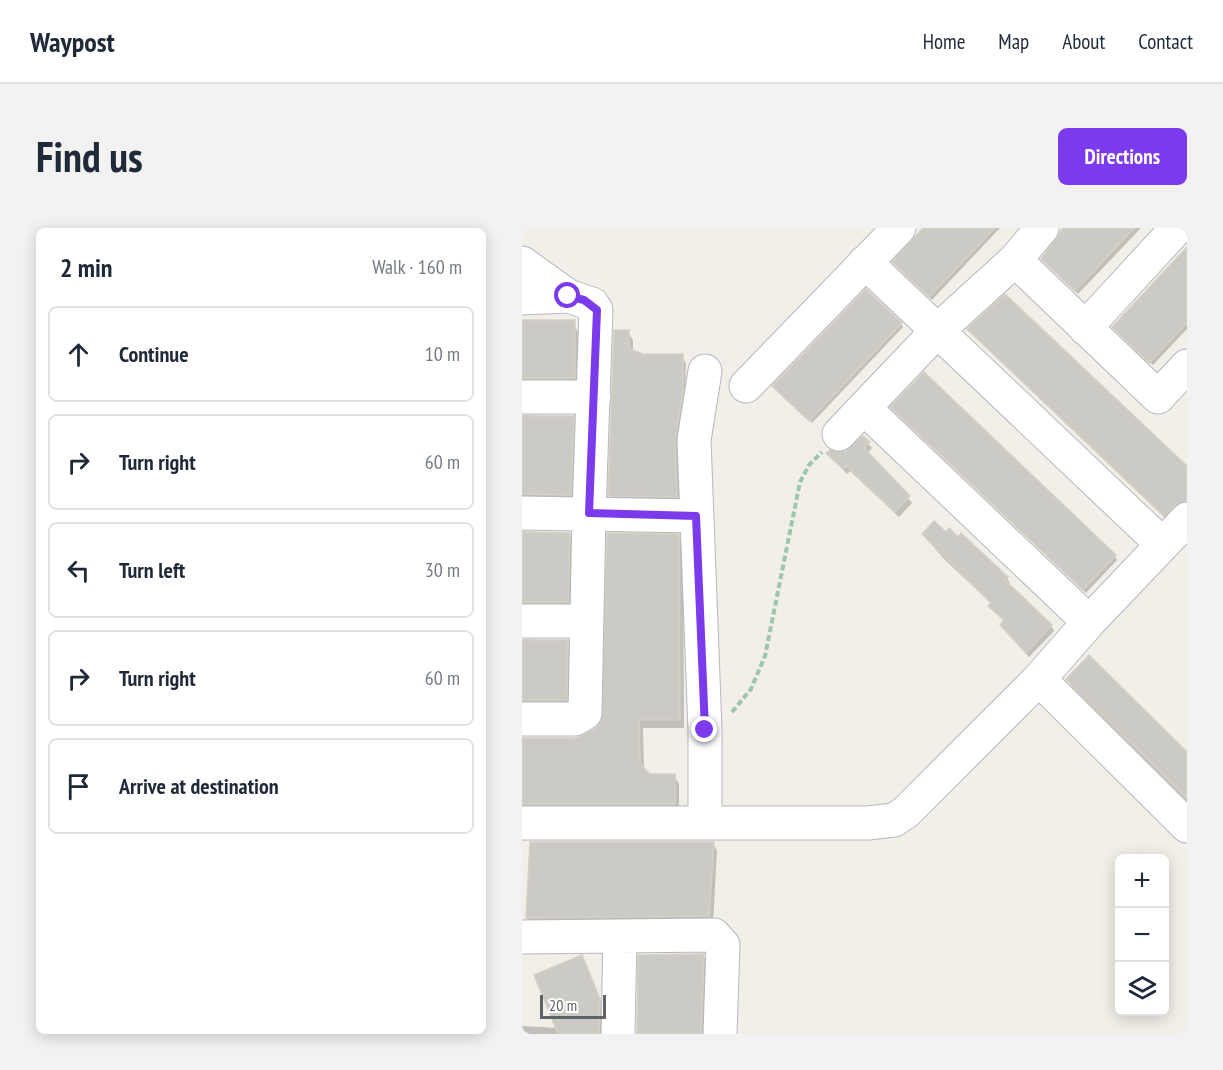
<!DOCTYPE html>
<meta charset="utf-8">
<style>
body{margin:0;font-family:"PT Sans Narrow",sans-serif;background:#f2f2f3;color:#1f2937}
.controls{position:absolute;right:18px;bottom:18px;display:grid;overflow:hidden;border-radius:9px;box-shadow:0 3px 15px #0003}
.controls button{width:54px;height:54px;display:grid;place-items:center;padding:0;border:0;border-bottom:2px solid #e0e1e3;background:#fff;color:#1f2937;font:30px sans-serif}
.scale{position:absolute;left:18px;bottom:15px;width:66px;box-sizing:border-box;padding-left:6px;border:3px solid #5f6368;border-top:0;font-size:16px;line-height:21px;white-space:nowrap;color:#5f6368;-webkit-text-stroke:4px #fff;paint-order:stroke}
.stop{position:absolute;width:18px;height:18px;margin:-14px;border:4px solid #7c3aed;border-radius:50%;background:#fff}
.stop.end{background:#7c3aed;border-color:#fff;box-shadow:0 2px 6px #0008}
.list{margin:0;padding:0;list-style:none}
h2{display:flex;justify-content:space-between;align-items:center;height:78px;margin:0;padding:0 24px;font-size:26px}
h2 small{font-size:20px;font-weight:400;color:#747a83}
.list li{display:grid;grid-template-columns:39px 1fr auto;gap:18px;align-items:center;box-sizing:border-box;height:96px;margin:0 12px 12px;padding:0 12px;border:2px solid #e0e1e3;border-radius:9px}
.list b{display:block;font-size:22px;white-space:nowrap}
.list em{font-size:20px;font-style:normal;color:#747a83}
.icon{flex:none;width:33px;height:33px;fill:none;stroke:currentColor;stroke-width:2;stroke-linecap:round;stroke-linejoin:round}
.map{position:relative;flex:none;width:665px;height:806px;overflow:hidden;border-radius:9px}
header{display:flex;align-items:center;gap:36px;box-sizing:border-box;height:84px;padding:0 30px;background:#fff;border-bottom:2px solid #e0e1e3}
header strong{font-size:28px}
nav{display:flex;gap:33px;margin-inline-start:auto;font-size:21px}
.intro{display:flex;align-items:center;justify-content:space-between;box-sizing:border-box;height:144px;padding:0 36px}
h1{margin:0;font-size:42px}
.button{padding:15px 27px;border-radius:9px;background:#7c3aed;color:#fff;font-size:21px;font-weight:700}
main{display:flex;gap:36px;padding:0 36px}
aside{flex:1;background:#fff;border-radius:9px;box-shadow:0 3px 15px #0003}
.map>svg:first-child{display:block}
.shadow{fill:#0003}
.building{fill:#cccac5;stroke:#d6d1c6;stroke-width:1.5}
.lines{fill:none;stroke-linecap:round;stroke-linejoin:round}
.minor-casing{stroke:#b5b8bc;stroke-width:35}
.path{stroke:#9cc7a9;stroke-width:4;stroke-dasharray:6 3;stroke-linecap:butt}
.minor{stroke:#fff;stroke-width:33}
.route{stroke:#7c3aed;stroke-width:8}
</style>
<header>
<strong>Waypost</strong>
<nav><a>Home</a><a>Map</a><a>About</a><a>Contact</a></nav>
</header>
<div class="intro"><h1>Find us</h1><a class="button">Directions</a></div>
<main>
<aside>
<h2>2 min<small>Walk · 160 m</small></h2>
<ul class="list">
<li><svg class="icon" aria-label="ahead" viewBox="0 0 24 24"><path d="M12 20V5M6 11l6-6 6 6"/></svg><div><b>Continue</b></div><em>10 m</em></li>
<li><svg class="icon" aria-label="right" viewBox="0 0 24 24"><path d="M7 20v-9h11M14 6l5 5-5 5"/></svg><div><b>Turn right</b></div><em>60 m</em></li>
<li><svg class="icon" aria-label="left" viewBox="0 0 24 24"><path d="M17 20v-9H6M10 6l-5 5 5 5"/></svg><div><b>Turn left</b></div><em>30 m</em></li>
<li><svg class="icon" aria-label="right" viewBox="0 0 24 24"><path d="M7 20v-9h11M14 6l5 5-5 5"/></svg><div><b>Turn right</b></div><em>60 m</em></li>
<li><svg class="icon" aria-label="arrive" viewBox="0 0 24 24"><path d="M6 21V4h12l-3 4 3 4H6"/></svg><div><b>Arrive at destination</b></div></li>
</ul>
</aside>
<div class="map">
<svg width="665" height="806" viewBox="0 0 665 806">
<rect width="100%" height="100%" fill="#f1efe8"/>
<!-- shadow -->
<path class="shadow" d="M404,0H478L410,72L374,38Z
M543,0H619L556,66L520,31Z
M665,21V101L631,137L592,99Z
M483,68L665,241V272L644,291L449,105Z
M0,93L52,94L58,111L57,158L0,159Z
M379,96L381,99L290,195L254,162Z
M106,104L111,112V124L121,128H160L164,136L159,277L93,275L88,267Z
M402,146L593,328L595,332L564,365L372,183Z
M0,187L51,189L55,197L53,275L0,276Z
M346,215L350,220L345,226L390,275L377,289L328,243L325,246L306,225H323Z
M0,303L47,306L52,314L50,382L0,384Z
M424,306L436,311L439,307L485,350L488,355L486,357L529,398L532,403L507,429L483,401V394L471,383L470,376L423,332L401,307Z
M156,308L161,316L162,500H121L122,542L127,548L152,547L157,556V584L0,586V511H53L63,508L80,496Z
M0,411L45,413L50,421L48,480L0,482Z
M567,430L665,529V573L550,459L546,452Z
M191,615L195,623L191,696L10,698L5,690Z
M181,727L186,736L185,806H116Z
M64,737L82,781L83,806H0V798L36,800Z"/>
<!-- building -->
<path class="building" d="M401,0H473L407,69L370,34Z
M541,0H612L553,63L519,31Z
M665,19V95L627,135L590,99Z
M344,61L380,95L287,193L250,158Z
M483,66L665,238V270L663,273L652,278L642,288L445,101Z
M0,92H53V150H0Z
M92,102H107V121L121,126H161V164L153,212L155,269L86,268Z
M402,144L594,327L561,362L368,179Z
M0,188H52L49,267L0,266Z
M341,208L348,214L342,220L388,268L373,284L325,238L321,241L304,225L308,222L323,224Z
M412,293L424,304L427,300L436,309L439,305L486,349L483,352L530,397L504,425L478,397L482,392L466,378L469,375L400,306Z
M0,304L48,305L46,374H0Z
M85,305L157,306L158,492H117L118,536L128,546H153V576H0V510H54L73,501L79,494Z
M0,412H46L45,472H0Z
M567,427L665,524V570L544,451Z
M8,614H192L187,688L4,690Z
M182,726L179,806H115L116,727Z
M60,727L78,771L77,806H36L12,747Z"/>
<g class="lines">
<defs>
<path id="minor" d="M493,32L636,169L665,138
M343,34L640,316
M0,35L46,68L70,76L74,82L67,285L63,485L53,491H0
M0,70L46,68
M563,100L655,0
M224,158L377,0
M0,169H72
M342,180L567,394
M317,206L415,103L493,32L520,0
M0,285L174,288
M0,393H64
M517,451L665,598
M183,594V502L172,212L183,143
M0,595H346L372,592L384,584L517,451L567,394L665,291
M0,709L192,707L201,717L198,806
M96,806L98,709"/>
</defs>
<!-- minor casing -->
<use href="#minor" class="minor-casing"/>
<!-- path -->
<path class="path" d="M210,484L229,461L243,428L278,254L287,237L300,224"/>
<!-- minor -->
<use href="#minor" class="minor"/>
</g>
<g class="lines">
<!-- route -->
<path class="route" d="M46,68L62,72L75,82L67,285L174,288L183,502"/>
</g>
</svg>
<div class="controls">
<button>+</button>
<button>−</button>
<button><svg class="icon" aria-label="layers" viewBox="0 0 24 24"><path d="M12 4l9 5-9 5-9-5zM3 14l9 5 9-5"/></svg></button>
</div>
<div class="scale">20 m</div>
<div class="stop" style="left:46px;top:68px"></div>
<div class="stop end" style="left:183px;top:502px"></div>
</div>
</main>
